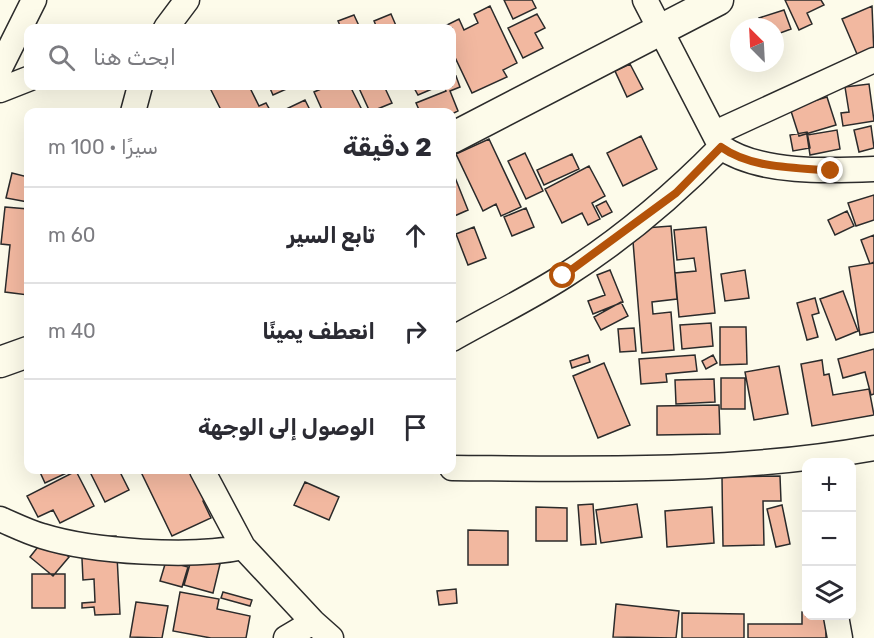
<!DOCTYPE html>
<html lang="ar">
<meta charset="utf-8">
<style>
body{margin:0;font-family:Rubik,Vazirmatn,sans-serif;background:#f7f7f7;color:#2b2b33;direction:rtl}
.controls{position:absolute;right:18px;bottom:18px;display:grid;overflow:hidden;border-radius:12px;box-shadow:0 6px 24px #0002}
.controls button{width:54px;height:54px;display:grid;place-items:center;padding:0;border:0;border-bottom:2px solid #e1e1e2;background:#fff;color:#2b2b33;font:30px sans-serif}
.compass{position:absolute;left:730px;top:18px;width:54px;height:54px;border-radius:50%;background:#fff;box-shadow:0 6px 24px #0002;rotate:336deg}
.stop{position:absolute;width:18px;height:18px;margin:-14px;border:4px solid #b45309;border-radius:50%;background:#fff}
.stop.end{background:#b45309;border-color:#fff;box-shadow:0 2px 6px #0008}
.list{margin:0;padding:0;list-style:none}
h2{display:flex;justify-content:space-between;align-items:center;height:78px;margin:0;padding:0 24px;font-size:26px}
h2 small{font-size:20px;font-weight:400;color:#7c7c81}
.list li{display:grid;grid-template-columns:39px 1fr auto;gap:18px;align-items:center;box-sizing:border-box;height:96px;padding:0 24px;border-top:2px solid #e1e1e2}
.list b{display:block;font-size:22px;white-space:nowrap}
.list em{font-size:20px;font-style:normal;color:#7c7c81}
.icon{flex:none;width:33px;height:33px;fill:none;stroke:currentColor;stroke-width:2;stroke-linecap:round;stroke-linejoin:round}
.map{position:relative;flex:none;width:874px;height:638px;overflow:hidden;direction:ltr}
.search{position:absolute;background:#fff;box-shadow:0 6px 24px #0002;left:24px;top:24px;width:432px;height:66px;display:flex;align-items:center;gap:15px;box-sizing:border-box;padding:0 21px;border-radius:12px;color:#7c7c81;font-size:22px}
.panel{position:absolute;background:#fff;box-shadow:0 6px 24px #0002;left:24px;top:108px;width:432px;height:366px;border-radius:12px;direction:rtl}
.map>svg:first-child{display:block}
.building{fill:#f2b8a0;stroke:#2b2b2b;stroke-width:1.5}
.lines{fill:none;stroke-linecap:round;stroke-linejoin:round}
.minor-casing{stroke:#2b2b2b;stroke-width:27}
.major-casing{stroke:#2b2b2b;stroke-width:33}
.minor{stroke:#fdfbea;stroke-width:24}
.major{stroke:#fdfbea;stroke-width:30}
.route{stroke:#b45309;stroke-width:8}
</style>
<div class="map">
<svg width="874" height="638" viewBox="0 0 874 638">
<rect width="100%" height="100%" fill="#fdfbea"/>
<!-- building -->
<path class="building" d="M504,0H532L536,8L513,19Z
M785,0H821L824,5L807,13L812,24L799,30Z
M490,6L517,63L503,70L507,77L472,93L452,51V28H441L459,19L464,30L478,23L474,14Z
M872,6L874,55L860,61L842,19Z
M784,10L791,29L775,35V27H763L759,18Z
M391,14L397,28H377L374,21Z
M537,14L545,28L535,33L543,48L523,58L508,28Z
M354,15L360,28H341L338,21Z
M630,64L643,89L627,97L615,71Z
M456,76L460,87L450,91L458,111L452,114L420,112L416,103L446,91L444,86H452V77Z
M869,84L874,121L843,126L841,113L849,112L845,87Z
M209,86H249L259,106L266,103L271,112H222Z
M269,86H293L273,95Z
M328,86H350L363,112H323L314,92Z
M358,86H384L392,103L370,112Z
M413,86H439L418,95Z
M827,97L836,125L799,136L790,108Z
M305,100L311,112H280Z
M871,126L874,148L859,152L854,130Z
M837,130L840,149L810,155L807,135Z
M807,132L810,148L793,151L790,135Z
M641,136L657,169L623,186L607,153Z
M489,139L521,207L501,216L496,204L483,211L456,154Z
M525,153L543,191L526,199L508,161Z
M572,154L579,169L544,185L537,170Z
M589,166L605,196L592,203L600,219L588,225L582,213L562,223L545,189Z
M452,170L468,210L452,217Z
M12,173L28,177V202L6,198Z
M874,195V220L856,226L848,203Z
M606,201L612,212L602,217L596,206Z
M5,207L28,209V295L5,292L10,245L1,244Z
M526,208L534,227L512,236L504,217Z
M847,211L854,226L835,235L828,220Z
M671,226L677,299L652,302L653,314L671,312L674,350L642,353L632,229Z
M474,227L486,258L468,265L456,234Z
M706,227L715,313L679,317L675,273L696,271L694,258L677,260L674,230Z
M874,235V262L870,264L861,240Z
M874,263V332L860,335L849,267Z
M610,270L623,302L593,314L588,301L605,295L597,275Z
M745,270L749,298L725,301L721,274Z
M843,291L858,331L836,340L820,299Z
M815,298L819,313L812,315L818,337L807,340L797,303Z
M621,302L628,316L601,330L594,317Z
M711,323L713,346L682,349L680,325Z
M720,327H746L747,364L720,365Z
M634,328L636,351L620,352L618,329Z
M874,349V394L871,395L865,372L843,378L838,359Z
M588,355L590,362L572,368L570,361Z
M695,355L697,371L666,374L667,382L641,384L639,359Z
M713,355L717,363L706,369L702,361Z
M822,360L824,375L829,374L833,395L869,389L874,415L812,426L801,364Z
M604,363L630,425L598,438L573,376Z
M779,366L788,414L754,420L745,372Z
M721,378H745V409H721Z
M714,379L715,402L676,404L675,380Z
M719,405L720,434L657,435V406Z
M39,470H73L45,483Z
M89,470H119L129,490L105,502Z
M140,470H195L209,498L203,501L211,518L172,536Z
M76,471L94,506L60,523L53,510L38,517L27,496Z
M780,476L781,501H763L764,545L723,546L722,477Z
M305,482L339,497L329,520L294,505Z
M593,504L596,544L581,545L578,505Z
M637,504L642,537L601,543L596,510Z
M782,505L790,544L776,547L767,509Z
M536,507L567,508V541H536Z
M712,507L714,543L667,547L665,511Z
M468,530L508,531V565H468Z
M116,536L120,614L95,615L94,607L82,608V603L95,602L94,579L83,580L81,538Z
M45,538L69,557L53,576L30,557Z
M192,557L220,564L213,593L184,585Z
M166,561L188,567L182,587L160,581Z
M32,574H65V608H32Z
M456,589L457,603L439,605L437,591Z
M180,592L219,599L217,609L250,616L246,638H211L173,631Z
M223,592L252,600L250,606L221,598Z
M136,602L168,606L162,638L130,637Z
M616,604L679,611L676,638L613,637Z
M802,612H806V616H826V638H748V624H802Z
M682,613L744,614V638H682Z"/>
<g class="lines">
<defs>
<path id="minor" d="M645,0L721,147C759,174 830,171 874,169
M166,28L187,0
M0,68L34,0
M0,90L28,79
M133,112L140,86
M715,133L874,60
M452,339C489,318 528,299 564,276C621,240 674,195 721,147
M452,468C592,469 735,473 874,448
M202,470L243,547L313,622L331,638
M0,519C14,525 28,532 42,536C93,552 192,558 243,547
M836,616L840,638
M286,638L313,622"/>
<path id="major" d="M452,138L718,0
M0,362L28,352"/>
</defs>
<!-- minor casing -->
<use href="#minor" class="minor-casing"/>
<!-- major casing -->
<use href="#major" class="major-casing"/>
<!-- minor -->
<use href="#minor" class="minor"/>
<!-- major -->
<use href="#major" class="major"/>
</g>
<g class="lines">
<!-- route -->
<path class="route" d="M563,276L676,193L721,147C752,169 795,167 831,171"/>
</g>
</svg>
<div class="controls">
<button>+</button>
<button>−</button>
<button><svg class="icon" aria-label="layers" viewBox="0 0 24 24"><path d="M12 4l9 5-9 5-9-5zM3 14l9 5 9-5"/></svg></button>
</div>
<svg class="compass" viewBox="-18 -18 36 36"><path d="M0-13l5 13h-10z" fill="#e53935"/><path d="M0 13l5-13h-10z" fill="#7c7c81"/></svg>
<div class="stop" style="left:563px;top:276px"></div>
<div class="stop end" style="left:831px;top:171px"></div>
<div class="search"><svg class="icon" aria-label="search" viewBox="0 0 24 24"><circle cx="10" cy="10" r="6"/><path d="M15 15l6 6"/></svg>ابحث هنا</div>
<section class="panel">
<h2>2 دقيقة<small>سيرًا · 100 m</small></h2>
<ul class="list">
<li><svg class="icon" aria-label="ahead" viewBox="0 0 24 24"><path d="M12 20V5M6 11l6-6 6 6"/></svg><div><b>تابع السير</b></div><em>60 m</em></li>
<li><svg class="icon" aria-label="right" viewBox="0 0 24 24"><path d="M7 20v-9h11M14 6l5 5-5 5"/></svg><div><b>انعطف يمينًا</b></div><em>40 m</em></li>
<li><svg class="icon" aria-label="arrive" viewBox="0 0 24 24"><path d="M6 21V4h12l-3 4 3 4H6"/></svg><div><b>الوصول إلى الوجهة</b></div></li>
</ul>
</section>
</div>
